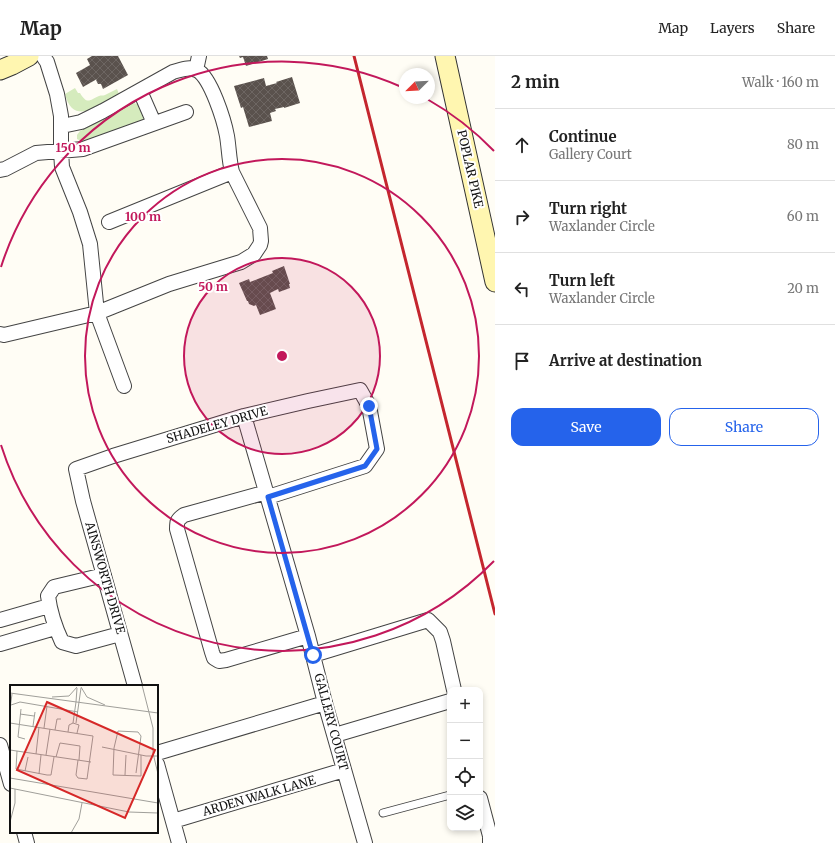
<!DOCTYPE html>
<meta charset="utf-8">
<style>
body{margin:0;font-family:Merriweather,serif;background:#f2f2f2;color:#222}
.controls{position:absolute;right:12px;bottom:12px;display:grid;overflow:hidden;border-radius:8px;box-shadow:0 2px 6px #0003}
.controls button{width:36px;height:36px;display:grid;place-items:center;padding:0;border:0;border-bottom:1px solid #e0e0e0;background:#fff;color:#222;font:20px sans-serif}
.compass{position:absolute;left:399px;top:12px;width:36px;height:36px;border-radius:50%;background:#fff;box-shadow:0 2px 6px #0003;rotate:246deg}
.stop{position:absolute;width:12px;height:12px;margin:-9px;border:3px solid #2563eb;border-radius:50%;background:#fff}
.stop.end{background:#2563eb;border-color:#fff;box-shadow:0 1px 4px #0008}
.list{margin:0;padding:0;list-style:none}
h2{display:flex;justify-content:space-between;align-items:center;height:52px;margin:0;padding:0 16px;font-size:17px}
h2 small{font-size:13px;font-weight:400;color:#767676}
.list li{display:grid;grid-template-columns:26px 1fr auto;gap:12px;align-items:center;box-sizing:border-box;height:72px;padding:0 16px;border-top:1px solid #e0e0e0}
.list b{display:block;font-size:15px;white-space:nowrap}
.list p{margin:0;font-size:13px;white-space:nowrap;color:#767676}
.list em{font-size:13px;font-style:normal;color:#767676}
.actions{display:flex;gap:8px;padding:12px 16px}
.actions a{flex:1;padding:9px 0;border:1px solid #2563eb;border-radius:12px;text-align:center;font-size:14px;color:#2563eb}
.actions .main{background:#2563eb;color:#fff}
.icon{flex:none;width:22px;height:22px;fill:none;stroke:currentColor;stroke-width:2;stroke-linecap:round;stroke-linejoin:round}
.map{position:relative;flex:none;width:495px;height:787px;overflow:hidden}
header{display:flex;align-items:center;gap:24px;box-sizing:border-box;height:56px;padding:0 20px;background:#fff;border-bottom:1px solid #e0e0e0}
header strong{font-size:19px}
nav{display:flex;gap:22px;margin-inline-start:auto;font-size:14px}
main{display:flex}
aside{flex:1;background:#fff}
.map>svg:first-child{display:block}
.grass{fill:#d5ebbd}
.building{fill:url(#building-cross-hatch)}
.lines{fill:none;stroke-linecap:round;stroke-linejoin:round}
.lane-casing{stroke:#444;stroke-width:9}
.street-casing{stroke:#444;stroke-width:16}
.secondary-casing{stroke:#333;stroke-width:21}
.lane{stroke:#fff;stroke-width:7}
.street{stroke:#fff;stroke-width:14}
.secondary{stroke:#fff6b0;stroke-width:19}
.rail{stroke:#c4262e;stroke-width:3}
.route{stroke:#2563eb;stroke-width:5}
.ring{fill:none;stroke:#c2185b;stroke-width:2}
.labels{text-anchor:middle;stroke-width:4;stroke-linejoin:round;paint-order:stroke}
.street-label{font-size:12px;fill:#111;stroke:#fff}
.inset-road{fill:none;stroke:#a09f9a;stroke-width:1}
.view{fill:#d62828;fill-opacity:0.15;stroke:#d62828;stroke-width:2}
.inset-edge{fill:none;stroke:#111;stroke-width:2}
.centre{fill:#c2185b;stroke:#fff;stroke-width:2}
.ring-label{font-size:12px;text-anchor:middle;font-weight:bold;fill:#c2185b;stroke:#fff;stroke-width:4;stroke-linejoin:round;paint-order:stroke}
</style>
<header>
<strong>Map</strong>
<nav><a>Map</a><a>Layers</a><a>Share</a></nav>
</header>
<main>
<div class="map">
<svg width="495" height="787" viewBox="0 0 495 787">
<defs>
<pattern id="building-cross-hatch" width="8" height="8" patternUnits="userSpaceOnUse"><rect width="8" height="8" fill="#5a524d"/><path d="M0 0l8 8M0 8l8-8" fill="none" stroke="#6d6662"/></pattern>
</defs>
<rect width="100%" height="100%" fill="#fffdf5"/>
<!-- grass -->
<path class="grass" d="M75,32L78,37H80C87,49 90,44 99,40C101,39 103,40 105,39C109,37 113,35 117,33L119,38C102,48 73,72 65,38Z
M133,47L138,48L146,61L144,64L86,85H81L77,83V79L80,75L120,53Z"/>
<!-- building -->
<path class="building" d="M92,0H118L128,19L103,33L101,28H98L96,24L97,23L83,31L76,17L90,9L87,3Z
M239,0H267L268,3L246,10L243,1L240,2Z
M292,21L300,47L284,52V51L275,53L276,55L270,57L272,65L249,71L243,51L241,52L234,30L264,22L266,30L277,27L276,26Z
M284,210L290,228H289L290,232L279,236L278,233L270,237L276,253L260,259L256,249L254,250L249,248L248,245H247L239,227L249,223L250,226L273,217L272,215Z"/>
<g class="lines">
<defs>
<path id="lane" d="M383,757L450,739"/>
<path id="street" d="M43,0L47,6L57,38L61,60V95L62,111L80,156L90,188L97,257L124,330
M196,14L199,0
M140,35L154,67
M0,114L5,113L36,97L83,93L186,56
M109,166L232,116
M0,278L4,279L97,257L169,228L241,206L254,198L260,189L261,185L260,172L232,116C229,104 229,92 227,80C224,64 211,22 197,14C189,10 181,14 173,16L103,55L81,66L62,70
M244,360L308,580L325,647L365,787
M267,436L184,459C177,464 177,465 177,473L212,596L214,602L219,605L226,604L308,580
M104,519L54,531L48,540C50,556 55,571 62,586L76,590L120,578
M0,564L49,550
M0,588L55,572
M313,599L428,564L440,576L443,585L454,634
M135,630L83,445L76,413L113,400L244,360L308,345L360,334L369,350L377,393L365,410L268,441
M335,679L450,645
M0,689L11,728
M157,697L325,647
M157,708L179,787
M480,742L490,780V787
M173,765L344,714
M24,776L27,787"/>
<path id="secondary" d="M445,0L495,226
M0,14L12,9L29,0"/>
</defs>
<!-- lane casing -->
<use href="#lane" class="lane-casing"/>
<!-- street casing -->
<use href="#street" class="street-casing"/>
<!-- secondary casing -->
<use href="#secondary" class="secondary-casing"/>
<!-- lane -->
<use href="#lane" class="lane"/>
<!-- street -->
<use href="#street" class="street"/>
<!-- secondary -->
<use href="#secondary" class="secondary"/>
<!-- rail -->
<path class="rail" d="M354,0L495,558"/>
</g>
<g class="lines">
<!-- route -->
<path class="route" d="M313,599L268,441L365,410L377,393L369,350"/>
</g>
<!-- distance rings -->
<circle cx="282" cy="300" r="98" fill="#c2185b" fill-opacity=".12"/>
<g class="ring">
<circle cx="282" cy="300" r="98"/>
<circle cx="282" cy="300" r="197"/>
<path d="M494 505A295 295 0 0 1 1 389M1 211A295 295 0 0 1 404 32M427 43A295 295 0 0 1 494 95"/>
</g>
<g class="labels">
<!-- street labels -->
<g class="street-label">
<text transform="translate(470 113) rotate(77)" y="4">POPLAR PIKE</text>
<text transform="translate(217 369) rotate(-16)" y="4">SHADELEY DRIVE</text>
<text transform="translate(105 522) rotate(74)" y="4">AINSWORTH DRIVE</text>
<text transform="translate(331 666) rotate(75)" y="4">GALLERY COURT</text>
<text transform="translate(259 740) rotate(-16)" y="4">ARDEN WALK LANE</text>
</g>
</g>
<!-- overview -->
<g transform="translate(10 629)">
<rect width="148" height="148" fill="#fffdf5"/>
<path class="inset-road" d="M132,0L143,43V68L148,89M71,2L77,12L95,20M0,8L148,28M42,12L59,11L67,2M66,17L67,3M69,17L71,3M1,20L10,17L68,27M0,24L2,9M11,24L8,52L15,54M10,29L24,31M0,38L83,51L77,94L68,93L66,90L68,75M63,38L66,17M66,38L69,17M23,41L25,27M34,43L37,21M45,45L47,34H51M58,47L59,40L63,38L69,40L67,48M92,62L136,71H148M0,65L81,77M7,66L6,84L37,90H41L44,72M26,69L29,42M36,70L40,44M46,72L50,58L70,61L69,75M15,86L18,72M126,88L131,51L128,47L108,46L104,63L103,90L131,91V70M29,89L31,70M115,90L116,70M0,93L148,118M0,103L119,127L148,128M0,137L5,118V104M61,148L69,134L72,118"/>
<path class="view" d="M37,17L145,65L115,133L7,85Z"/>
<rect width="148" height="148" class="inset-edge"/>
</g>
<circle cx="282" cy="300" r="6" class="centre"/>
<g class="ring-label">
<text x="73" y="96">150 m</text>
<text x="143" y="165">100 m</text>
<text x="213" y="235">50 m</text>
</g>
</svg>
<div class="controls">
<button>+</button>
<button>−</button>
<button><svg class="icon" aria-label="locate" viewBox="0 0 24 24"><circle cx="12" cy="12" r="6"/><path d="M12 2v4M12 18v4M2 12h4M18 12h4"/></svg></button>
<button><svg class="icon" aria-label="layers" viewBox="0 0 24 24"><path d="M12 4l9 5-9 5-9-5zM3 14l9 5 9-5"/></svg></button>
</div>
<svg class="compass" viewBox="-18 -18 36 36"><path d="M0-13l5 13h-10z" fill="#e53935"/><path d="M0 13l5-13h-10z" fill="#767676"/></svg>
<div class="stop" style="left:313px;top:599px"></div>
<div class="stop end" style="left:369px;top:350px"></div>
</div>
<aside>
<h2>2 min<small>Walk · 160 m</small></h2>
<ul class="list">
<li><svg class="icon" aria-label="ahead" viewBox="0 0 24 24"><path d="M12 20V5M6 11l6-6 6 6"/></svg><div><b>Continue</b><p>Gallery Court</p></div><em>80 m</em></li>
<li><svg class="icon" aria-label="right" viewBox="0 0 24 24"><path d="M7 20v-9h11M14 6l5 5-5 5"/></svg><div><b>Turn right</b><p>Waxlander Circle</p></div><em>60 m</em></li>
<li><svg class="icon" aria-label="left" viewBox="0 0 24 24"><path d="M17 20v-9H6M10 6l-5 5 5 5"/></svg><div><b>Turn left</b><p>Waxlander Circle</p></div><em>20 m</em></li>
<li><svg class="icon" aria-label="arrive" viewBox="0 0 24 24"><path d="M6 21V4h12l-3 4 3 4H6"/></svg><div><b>Arrive at destination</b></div></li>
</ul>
<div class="actions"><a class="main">Save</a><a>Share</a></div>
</aside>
</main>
